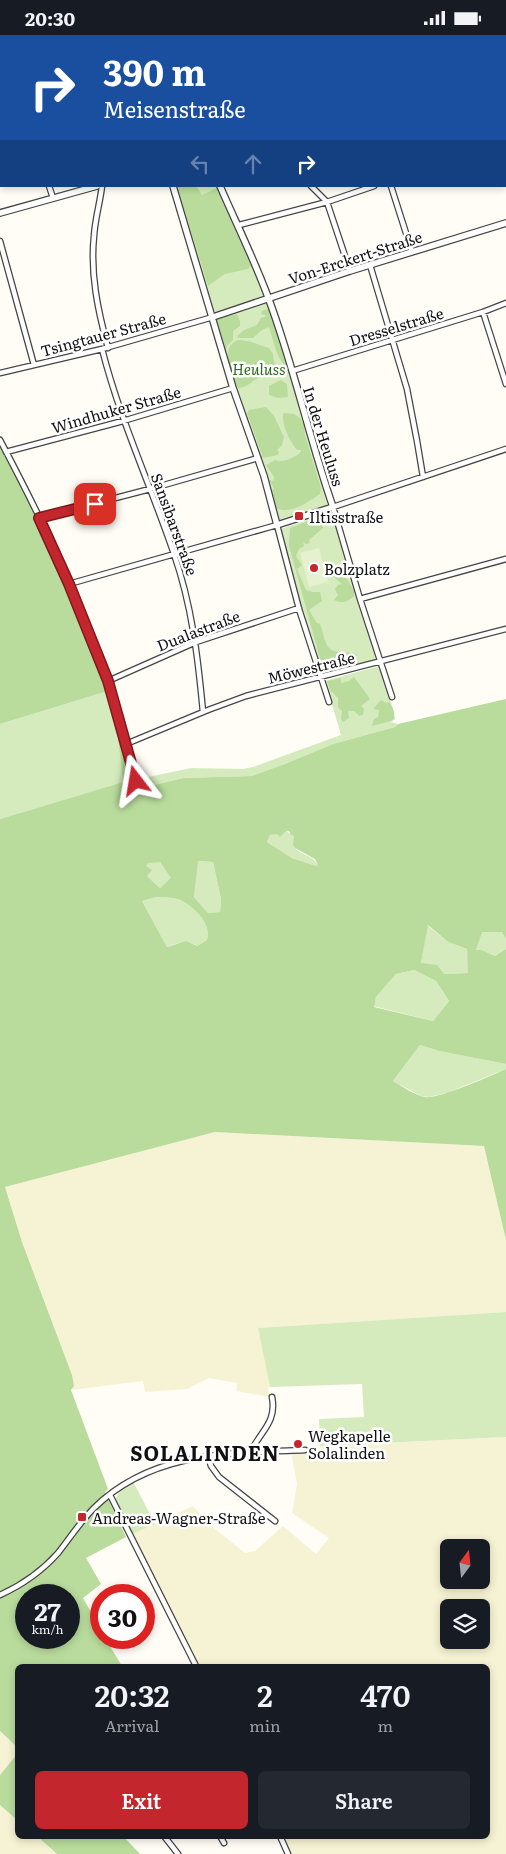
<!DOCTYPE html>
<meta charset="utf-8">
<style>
:root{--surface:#171b24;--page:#242831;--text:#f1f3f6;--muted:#9ea1a6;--accent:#c4262e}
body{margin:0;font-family:Literata,serif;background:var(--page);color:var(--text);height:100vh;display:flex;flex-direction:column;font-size:19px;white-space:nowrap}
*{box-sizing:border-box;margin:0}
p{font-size:16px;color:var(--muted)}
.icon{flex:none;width:28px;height:28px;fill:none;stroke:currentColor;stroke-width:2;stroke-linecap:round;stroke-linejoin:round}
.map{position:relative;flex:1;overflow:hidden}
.side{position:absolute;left:15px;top:1629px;width:475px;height:175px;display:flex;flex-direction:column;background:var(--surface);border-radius:8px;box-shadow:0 2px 8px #0003}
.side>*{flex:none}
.guide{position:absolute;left:0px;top:0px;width:506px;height:152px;box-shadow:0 2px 8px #0003;background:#1a4fa0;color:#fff;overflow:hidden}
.needle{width:32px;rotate:15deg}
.tools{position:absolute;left:440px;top:1504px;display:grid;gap:10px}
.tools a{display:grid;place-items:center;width:50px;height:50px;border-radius:8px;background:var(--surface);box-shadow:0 2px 8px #0003;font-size:25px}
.speed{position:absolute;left:15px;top:1549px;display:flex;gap:10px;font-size:25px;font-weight:700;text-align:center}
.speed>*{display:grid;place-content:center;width:65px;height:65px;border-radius:50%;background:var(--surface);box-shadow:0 2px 8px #0003;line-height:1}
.speed small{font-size:12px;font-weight:400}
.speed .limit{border:8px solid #d22;background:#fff;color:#111}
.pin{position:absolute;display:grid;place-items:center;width:42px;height:42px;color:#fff;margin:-21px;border-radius:10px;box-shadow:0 2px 8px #0006}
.me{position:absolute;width:55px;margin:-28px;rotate:346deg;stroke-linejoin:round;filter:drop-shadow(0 0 4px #0008)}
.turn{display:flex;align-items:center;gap:18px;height:105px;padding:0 20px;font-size:22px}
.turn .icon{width:65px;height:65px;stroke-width:2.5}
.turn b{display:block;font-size:35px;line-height:42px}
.lanes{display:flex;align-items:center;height:48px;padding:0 20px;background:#0003;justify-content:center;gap:25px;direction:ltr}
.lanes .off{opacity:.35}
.eta{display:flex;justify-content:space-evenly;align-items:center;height:85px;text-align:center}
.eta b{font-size:30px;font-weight:600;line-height:35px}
.button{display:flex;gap:10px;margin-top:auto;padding:10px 20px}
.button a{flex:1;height:58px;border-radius:8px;background:var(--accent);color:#fff;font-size:20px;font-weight:600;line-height:58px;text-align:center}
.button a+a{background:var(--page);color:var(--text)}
.status{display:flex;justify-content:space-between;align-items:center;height:35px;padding:0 25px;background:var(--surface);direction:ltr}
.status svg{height:14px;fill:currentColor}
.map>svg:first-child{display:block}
.farmland{fill:#f6f3d4;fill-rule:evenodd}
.green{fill:#d5ebbd}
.forest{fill:#b9dc9c;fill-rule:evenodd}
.pitch{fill:#e6f2cf}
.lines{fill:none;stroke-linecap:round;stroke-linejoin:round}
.minor-casing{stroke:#444;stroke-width:7}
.tertiary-casing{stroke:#444;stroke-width:8}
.minor{stroke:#fff;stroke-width:4.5}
.tertiary{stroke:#fff;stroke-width:5.5}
.route-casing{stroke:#7f191e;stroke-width:12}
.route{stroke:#c4262e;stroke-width:9}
.poi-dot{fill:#c4262e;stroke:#fff;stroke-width:2}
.labels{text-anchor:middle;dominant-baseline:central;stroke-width:5;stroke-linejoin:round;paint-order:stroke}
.street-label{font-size:15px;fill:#111;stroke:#fff}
.park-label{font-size:15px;font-style:italic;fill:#2f6b1f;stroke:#fff}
.poi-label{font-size:15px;fill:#111;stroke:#fff;text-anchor:start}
.district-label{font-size:20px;font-weight:bold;letter-spacing:1px;fill:#111;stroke:#fff}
</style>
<div class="status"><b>20:30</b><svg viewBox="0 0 49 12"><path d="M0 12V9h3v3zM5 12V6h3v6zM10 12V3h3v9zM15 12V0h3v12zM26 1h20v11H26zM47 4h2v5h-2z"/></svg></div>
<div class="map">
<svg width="506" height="1819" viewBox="0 0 506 1819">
<rect width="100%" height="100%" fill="#fffdf5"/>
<path class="farmland" d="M215,1097L485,1111L506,1205V1277L259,1293L270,1352H268L270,1362L236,1356L237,1348L209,1343L187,1354L145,1357L143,1346L71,1355L72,1340L22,1207L5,1152Z
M506,1402V1819H291L283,1801H488V1631H199L132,1499L193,1471L209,1489L245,1518L255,1516L283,1491L316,1519L329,1503L292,1478L297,1449L291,1417L320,1415V1411ZM449,1512H481V1545H449ZM449,1572H481V1605H449Z
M0,1696L18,1712L17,1719L0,1740Z
M0,1770L17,1785L18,1801H37L57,1819H0Z"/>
<path class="green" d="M176,151H217L238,193L265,261L264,262L217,277L213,276Z
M267,267L290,336L328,467L326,471L282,486L279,484L235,352L216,287L217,283Z
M329,477L334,482L359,572L376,621L375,625L325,638L322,636C306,589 291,542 281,494Z
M379,631L394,677L395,684L391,687L398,689L395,692L333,709L287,728L252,741L183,743L142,753L137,751L134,745L191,733L243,734L253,732L341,700L325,646Z
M108,656L118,705L123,747L0,784V689Z
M286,796L294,801C295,805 293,810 295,813C302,821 312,819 318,830L316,831L292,823L267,807L270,800Z
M197,826L213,827L221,864L220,877L208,878L194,862Z
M148,827H160L172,843L160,853L146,840V831Z
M156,862C164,862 172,862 180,865C195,871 212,889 207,905L197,911C187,905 177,908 167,912L142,866Z
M427,890L448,907L467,914L469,938L444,939L421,929Z
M481,897H503L506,904V914L495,921L482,915H476Z
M414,935L436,946L449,966L433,986L373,971L376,962L396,939Z
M420,1010L439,1016L506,1029V1034L447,1058L429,1062L421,1061L393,1046Z
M506,1277V1402L320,1411L319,1384L364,1382L362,1349L270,1352L258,1293Z
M134,1448L155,1489L132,1499L116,1466C116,1456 126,1453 134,1448Z"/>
<path class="forest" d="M177,151H196L202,160L217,153L252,227V230L248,234L225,239L208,251Z
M269,274L287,333C276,323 274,307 269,292L262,295L253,303H239L237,301L244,295L257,290L261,283L267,281L261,279L262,276Z
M237,279L240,286V291L233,296V305L227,311L226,315L217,284Z
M238,305L248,306L269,313L273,319L274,327L282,335C275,340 267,340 259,343C250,346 250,352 238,353C233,339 218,313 238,305Z
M281,345L287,349L288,362L278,363L269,360V351Z
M266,372L274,381L284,402L282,410L277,415L279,417L278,420L263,423L247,378L249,375Z
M283,378L294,379L300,383L304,391L305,400L321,453L320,459C308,467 291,480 276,473L272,456L274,453L269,445L274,446V442L266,430L275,425C284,428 293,423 300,418L301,415H297C289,406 282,390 283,378Z
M0,410L37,484L69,552L108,656L0,689Z
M321,481L323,493L309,505L310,508L306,509L303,507L304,511L299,514L296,521L302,530L297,534L306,555L313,557H320L322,566L309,575L317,588L320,589C323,596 324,607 329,613C336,620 350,615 357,620L356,623C349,625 337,625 332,629L331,634L321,627L289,511L290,493Z
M331,528L338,537L343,529H346V533L343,534V537L354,556V561C348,567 342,569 334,565L338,560L335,554L338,550L342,549C334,542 330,540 327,529Z
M354,642L370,664L361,671L364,674L363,680L359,681L354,676H348L349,683L343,687L341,684L342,676L338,672V663L330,655L327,646L341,643V648L349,646Z
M506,664V904L502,897H482L476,915H482L495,921L506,914V1029L439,1016L420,1010L393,1046C402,1051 414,1060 425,1062C437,1065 493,1040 506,1034V1205L484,1111L215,1097L5,1152L22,1207L72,1340L74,1351L71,1355L108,1454L105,1457L126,1502L86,1523L101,1549L83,1563L101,1595V1602L105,1603L122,1631H18L17,1712L0,1696V784L123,747L118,705L111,674H113L134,745L137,751L142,753L183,743L252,741L287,728L333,709L395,692L398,689ZM286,796H289L291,800L294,801L293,810L295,813L315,824L318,830L316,831L292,823L267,807L270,800L277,799L280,802ZM198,826L213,827L221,864L220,877L208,878L194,862ZM160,827L171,843L160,853L147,841L152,835L146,831L148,828ZM156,862C164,862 172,862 180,865C194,871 212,889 207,905L197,911L186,906L167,912L142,866ZM428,890L448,907L467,914L468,938L444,939L437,930L421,928ZM414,935L436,946L449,966L433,986L374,972L376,962L396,939ZM26,1560H69V1602H26Z
M381,665L386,668L390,667L394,677V684L391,686L372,691L374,684L378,682L379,675L373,674Z
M17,1719V1785L0,1770V1740Z
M37,1801H123L140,1819H57Z"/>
<path class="pitch" d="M319,513L328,547L309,552L300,518Z"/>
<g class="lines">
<g class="minor-casing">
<path id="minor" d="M122,0V1
M188,0V1
M462,0L463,1
M305,1L310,0
M447,1L448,0
M0,38L1,39
M505,58L506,59
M505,108H506
M49,151L53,163
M102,151C100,168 95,184 94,201C90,239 98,276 108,313
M311,151L327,167L350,236
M391,151L412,217
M239,190L327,167L374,151
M0,206L34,330
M370,230L407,354L417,406L423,442
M483,277L506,349
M102,314C120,385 151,451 174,519C192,571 198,623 203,677
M292,336L483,277L506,268
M0,338L102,314L213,282
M0,405C41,483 81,564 108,648C119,680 127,713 136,747
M6,417L123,386L233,353
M39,483L150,454L258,423
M69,549L277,490L299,574L329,667
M360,564L506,524
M108,646L196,607L299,573
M392,662L360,564L333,472L506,414
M126,709L208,675L246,661L506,594
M251,1416C261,1396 277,1387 272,1362
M208,1421L211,1431L219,1442L275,1486
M110,1460L196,1631
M0,1560C22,1550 42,1536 58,1518C70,1503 80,1487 94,1473C152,1416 230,1418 305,1415
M164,1801L178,1819
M220,1801L224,1808
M280,1801L288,1819"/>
</g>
<g class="tertiary-casing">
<path id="tertiary" d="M173,151L233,353L264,441L277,490L333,472C309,403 294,331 268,262C254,224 236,188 220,151
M0,178L97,151
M213,282L350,236L506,188"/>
</g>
<use href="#minor" class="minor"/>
<use href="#tertiary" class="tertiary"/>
</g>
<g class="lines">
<g class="route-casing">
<path id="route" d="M95,469L39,483L69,549L108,646L136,746"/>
</g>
<use href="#route" class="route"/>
</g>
<g class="poi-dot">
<rect x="294" y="476" width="10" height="10" rx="2.5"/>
<circle cx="314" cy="533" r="5"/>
<circle cx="298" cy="1409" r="5"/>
<rect x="77" y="1477" width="10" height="10" rx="2.5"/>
</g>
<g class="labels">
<g class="street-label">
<text transform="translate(355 222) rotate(-18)">Von-Erckert-Straße</text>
<text transform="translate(396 291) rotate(-17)">Dresselstraße</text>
<text transform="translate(103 299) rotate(-15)">Tsingtauer Straße</text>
<text transform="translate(116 374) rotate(-16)">Windhuker Straße</text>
<text transform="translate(324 401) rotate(73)">In der Heuluss</text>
<text transform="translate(175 489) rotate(70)">Sansibarstraße</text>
<text transform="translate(198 595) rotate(-21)">Dualastraße</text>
<text transform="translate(311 632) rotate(-14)">Möwestraße</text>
</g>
<g class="park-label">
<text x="259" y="333">Heuluss</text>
</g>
<g class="poi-label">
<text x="309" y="481">Iltisstraße</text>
<text x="324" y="533">Bolzplatz</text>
<text x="308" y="1400">Wegkapelle<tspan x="308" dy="17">Solalinden</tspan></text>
<text x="92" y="1482">Andreas-Wagner-Straße</text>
</g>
<g class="district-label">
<text x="205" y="1417">SOLALINDEN</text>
</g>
</g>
</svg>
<div class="tools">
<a><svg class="needle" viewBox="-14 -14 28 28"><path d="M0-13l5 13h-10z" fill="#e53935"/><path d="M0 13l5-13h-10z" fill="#9ea1a6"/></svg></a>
<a><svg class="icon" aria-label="layers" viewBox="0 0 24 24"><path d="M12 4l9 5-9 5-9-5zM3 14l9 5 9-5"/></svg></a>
</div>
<div class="speed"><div>27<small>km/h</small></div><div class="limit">30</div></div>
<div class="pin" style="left:95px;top:469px;background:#d93025"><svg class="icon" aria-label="arrive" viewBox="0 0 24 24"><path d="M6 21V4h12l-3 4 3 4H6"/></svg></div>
<svg class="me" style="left:136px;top:746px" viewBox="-20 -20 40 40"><path d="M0-17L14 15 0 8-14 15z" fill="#c4262e" stroke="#fff" stroke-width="4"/></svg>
<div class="guide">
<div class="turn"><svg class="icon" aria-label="right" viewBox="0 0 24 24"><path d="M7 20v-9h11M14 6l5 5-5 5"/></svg><div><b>390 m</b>Meisenstraße</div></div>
<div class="lanes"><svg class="icon off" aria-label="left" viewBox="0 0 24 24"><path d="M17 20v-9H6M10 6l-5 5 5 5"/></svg><svg class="icon off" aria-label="ahead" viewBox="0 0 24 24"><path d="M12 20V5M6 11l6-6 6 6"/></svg><svg class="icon" aria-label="right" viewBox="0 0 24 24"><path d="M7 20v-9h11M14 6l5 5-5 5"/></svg></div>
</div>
<section class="side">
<div class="eta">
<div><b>20:32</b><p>Arrival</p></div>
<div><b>2</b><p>min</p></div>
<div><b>470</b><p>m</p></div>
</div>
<div class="button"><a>Exit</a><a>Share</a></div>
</section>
</div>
